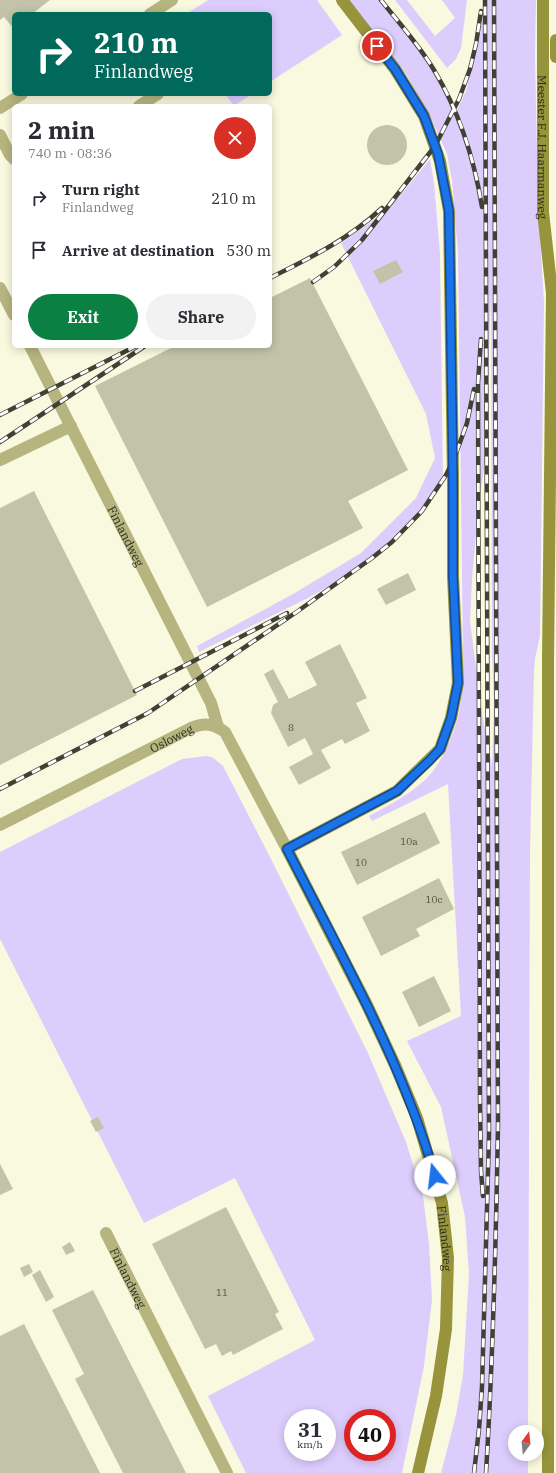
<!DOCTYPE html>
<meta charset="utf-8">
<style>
:root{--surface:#fff;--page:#f2f2f3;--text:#2b2b33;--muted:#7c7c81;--accent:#0b8043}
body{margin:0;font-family:"IBM Plex Serif",serif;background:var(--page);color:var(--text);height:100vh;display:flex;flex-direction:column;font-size:15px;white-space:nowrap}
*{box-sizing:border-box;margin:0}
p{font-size:13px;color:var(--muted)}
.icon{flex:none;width:22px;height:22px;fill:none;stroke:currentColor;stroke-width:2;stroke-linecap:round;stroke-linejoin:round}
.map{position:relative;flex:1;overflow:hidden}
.drawer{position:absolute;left:12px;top:104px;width:260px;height:244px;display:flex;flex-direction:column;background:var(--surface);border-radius:6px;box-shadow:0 2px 10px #0003}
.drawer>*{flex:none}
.guide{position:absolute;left:12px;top:12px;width:260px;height:84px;border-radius:6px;box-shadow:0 2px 10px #0003;background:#00695c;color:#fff;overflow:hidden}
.needle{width:26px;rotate:15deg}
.fabs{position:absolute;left:508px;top:1425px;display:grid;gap:8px}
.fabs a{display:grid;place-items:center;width:36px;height:36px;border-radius:50%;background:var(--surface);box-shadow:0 2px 10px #0003;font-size:20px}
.speed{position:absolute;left:284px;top:1409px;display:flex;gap:8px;font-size:20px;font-weight:700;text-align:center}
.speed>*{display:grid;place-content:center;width:52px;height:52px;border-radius:50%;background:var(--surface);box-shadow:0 2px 10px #0003;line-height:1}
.speed small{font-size:10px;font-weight:400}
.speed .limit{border:6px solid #d22;background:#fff;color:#111}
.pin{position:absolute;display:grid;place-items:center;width:34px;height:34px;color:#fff;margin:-17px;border:2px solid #fff;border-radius:50%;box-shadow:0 1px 4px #0007}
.me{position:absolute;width:44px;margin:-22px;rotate:344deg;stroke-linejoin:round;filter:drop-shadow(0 0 3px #0008)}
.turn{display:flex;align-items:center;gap:14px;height:84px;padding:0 16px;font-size:18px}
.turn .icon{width:52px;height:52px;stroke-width:2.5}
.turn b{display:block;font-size:28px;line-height:34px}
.round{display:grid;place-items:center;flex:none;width:42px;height:42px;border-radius:21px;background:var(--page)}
.head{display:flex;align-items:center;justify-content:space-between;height:68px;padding:0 16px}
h1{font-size:24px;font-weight:700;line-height:30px}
.action{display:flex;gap:8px;margin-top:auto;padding:8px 16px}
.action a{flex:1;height:46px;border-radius:24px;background:var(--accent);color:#fff;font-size:16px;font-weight:700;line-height:46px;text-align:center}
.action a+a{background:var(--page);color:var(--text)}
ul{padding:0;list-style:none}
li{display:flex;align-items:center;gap:12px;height:52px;padding:0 16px}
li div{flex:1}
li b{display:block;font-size:15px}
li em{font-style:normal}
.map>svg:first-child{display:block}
.green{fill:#ddcdfd;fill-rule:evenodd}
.building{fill:#c3c3aa}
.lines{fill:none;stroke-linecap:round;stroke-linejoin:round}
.street{stroke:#b6b57f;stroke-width:12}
.secondary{stroke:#97943c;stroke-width:12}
.rail-casing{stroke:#404035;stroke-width:4.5}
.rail{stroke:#fff;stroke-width:3;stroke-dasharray:9;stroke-linecap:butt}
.route-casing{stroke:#114b97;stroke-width:10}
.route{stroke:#1a73e8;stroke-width:7}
.labels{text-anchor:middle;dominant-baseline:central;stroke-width:3.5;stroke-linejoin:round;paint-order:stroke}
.number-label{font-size:10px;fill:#515144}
.street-label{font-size:12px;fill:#2b2b22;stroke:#fff}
</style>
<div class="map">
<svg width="556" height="1473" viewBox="0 0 556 1473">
<rect width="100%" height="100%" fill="#f9f9df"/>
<path class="green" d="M208,0H317L342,35L270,82V14H186Z
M348,0H382C409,36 438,70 456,112L466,91L487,0H536L535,57L538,202L544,302L540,636L535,659L534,671L530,853L528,1432H515V1454H528V1473H441L456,1415L463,1375L469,1274L465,1217L441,1107L407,1041L461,1016L448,784L372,821L369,816C388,806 408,795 424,781C444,762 457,729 461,701C463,687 463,672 463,658L458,253L452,181L447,154L431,118L406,74ZM491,295L492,653L494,704L492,766L482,714L470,621L472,579L479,500L485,463Z
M395,0H407L435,36L455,18L442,0H467L461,48L456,59L447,68Z
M225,94H252L234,106Z
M430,159L434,183L440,254L443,482L432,499L402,534L366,565L308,598L199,652L197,646L293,594L361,553L416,498L435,458L426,414L341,243L371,222L399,197Z
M206,756L212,757L223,766L269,855L368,1053L406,1142L423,1196L429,1244L432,1300L424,1366L402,1473H246L208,1396L315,1340L235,1178L144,1223L0,939V852L182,759ZM293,1418H327V1452H293ZM353,1418H387V1452H353Z"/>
<path class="building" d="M0,0H50L32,14H14V29L4,17L0,20Z
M367 145a20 20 0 1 1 40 0a20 20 0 1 1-40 0Z
M396,260L403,272L380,284L373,271Z
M310,278L408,470L348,501L363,528L207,607L95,386L175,346H270V298Z
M34,491L137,695L0,765V508Z
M408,573L416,590L386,605L377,589Z
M340,644L367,698L356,703L370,731L345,744L342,739L321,750L331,768L299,785L289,767L313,754L305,738L288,747L271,713L273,705L278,702L264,674L273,669L289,699L317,685L305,662Z
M425,812L440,843L357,885L341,852Z
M439,878L454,909L416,929L420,936L381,956L362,917Z
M434,976L451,1011L419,1027L402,992Z
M98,1117L104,1128L96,1132L90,1121Z
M0,1164L13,1189L0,1195Z
M226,1207L279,1312L275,1314L283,1329L233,1355L231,1351L222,1356L216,1344L205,1349L152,1244Z
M70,1242L75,1251L66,1255L62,1247Z
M29,1264L33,1272L24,1277L20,1268Z
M40,1270L54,1297L46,1302L32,1275Z
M93,1290L186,1473H123L75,1379L84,1374L52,1310Z
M24,1324L100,1473H0V1336Z"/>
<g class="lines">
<g class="street">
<path d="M150,14L172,0"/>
<path d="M139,106L158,94"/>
<path d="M0,108L22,94"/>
<path d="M0,135L10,155L14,159"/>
<path d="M0,288L14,315"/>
<path id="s1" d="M30,346L211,703L218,727"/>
<path d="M0,460L71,426"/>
<path id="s2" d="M0,825L191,728C205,722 214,724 225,732L287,849"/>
<path id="s3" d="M106,1233L227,1473"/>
</g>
<g class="secondary">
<path id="s4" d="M342,0L395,69L424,116L440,161L449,211L453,477V576L458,683L451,718L440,749L397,791L287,849L367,1005L395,1065L417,1118L442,1203L448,1258L446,1329L436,1396L418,1473"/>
<path id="s5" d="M543,0V212L552,293L548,661V1473"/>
<path d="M556,40V57"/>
</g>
<g class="rail-casing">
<path id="rail" d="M381,0C399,23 419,45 434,70C460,113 474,158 482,207
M270,278C310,258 349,239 382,208
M313,282L334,267L362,240L435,146L459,99L470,69L476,44L481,11
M481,339L478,383L480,1098L481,1171L483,1196
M0,415L136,346
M0,442L145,346
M135,691L287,613
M0,789L148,713L298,611L372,558L392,542L422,511L446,475L454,459L467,423L474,389
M474,1473L479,1429L482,1387L489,1136L485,0
M486,1473C493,1357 496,1241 498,1125L494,0"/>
</g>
<use href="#rail" class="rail"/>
</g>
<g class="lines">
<g class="route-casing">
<path id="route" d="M377,46L395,69L424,116L438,154L449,211L453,477V576L458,683L451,718L440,749L430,760L397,791L287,849C341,955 402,1061 435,1176"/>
</g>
<use href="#route" class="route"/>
</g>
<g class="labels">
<g class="number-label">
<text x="291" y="727">8</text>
<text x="409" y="841">10a</text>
<text x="361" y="862">10</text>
<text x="434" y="899">10c</text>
<text x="222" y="1292">11</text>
</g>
<g class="street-label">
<text stroke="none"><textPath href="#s5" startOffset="147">Meester F.J. Haarmanweg</textPath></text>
<text stroke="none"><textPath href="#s1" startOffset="213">Finlandweg</textPath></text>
<text stroke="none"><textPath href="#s2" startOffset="192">Osloweg</textPath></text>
<text stroke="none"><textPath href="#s4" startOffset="1389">Finlandweg</textPath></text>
<text stroke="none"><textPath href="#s3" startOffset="50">Finlandweg</textPath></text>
</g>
</g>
</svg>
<div class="fabs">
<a><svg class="needle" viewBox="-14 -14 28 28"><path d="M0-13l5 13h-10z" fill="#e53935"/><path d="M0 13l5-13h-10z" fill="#7c7c81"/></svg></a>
</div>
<div class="speed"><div>31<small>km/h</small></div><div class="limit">40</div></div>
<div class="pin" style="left:377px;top:46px;background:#d93025"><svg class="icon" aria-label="arrive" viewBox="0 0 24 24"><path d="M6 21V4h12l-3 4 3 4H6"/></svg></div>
<svg class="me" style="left:435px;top:1176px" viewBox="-20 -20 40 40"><circle r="19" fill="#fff"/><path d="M0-13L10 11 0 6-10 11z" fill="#1a73e8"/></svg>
<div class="guide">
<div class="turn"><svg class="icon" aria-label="right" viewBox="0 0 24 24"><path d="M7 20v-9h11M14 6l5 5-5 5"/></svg><div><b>210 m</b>Finlandweg</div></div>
</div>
<section class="drawer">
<div class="head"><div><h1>2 min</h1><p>740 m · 08:36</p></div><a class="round" style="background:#d93025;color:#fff"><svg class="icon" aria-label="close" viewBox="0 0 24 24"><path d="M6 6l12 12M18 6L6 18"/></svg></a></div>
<ul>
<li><svg class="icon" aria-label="right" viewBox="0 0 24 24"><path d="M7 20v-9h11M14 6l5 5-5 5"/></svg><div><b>Turn right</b><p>Finlandweg</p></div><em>210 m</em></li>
<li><svg class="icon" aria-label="arrive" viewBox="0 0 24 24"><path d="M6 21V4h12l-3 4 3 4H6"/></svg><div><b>Arrive at destination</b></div><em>530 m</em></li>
</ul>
<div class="action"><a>Exit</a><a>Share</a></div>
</section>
</div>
